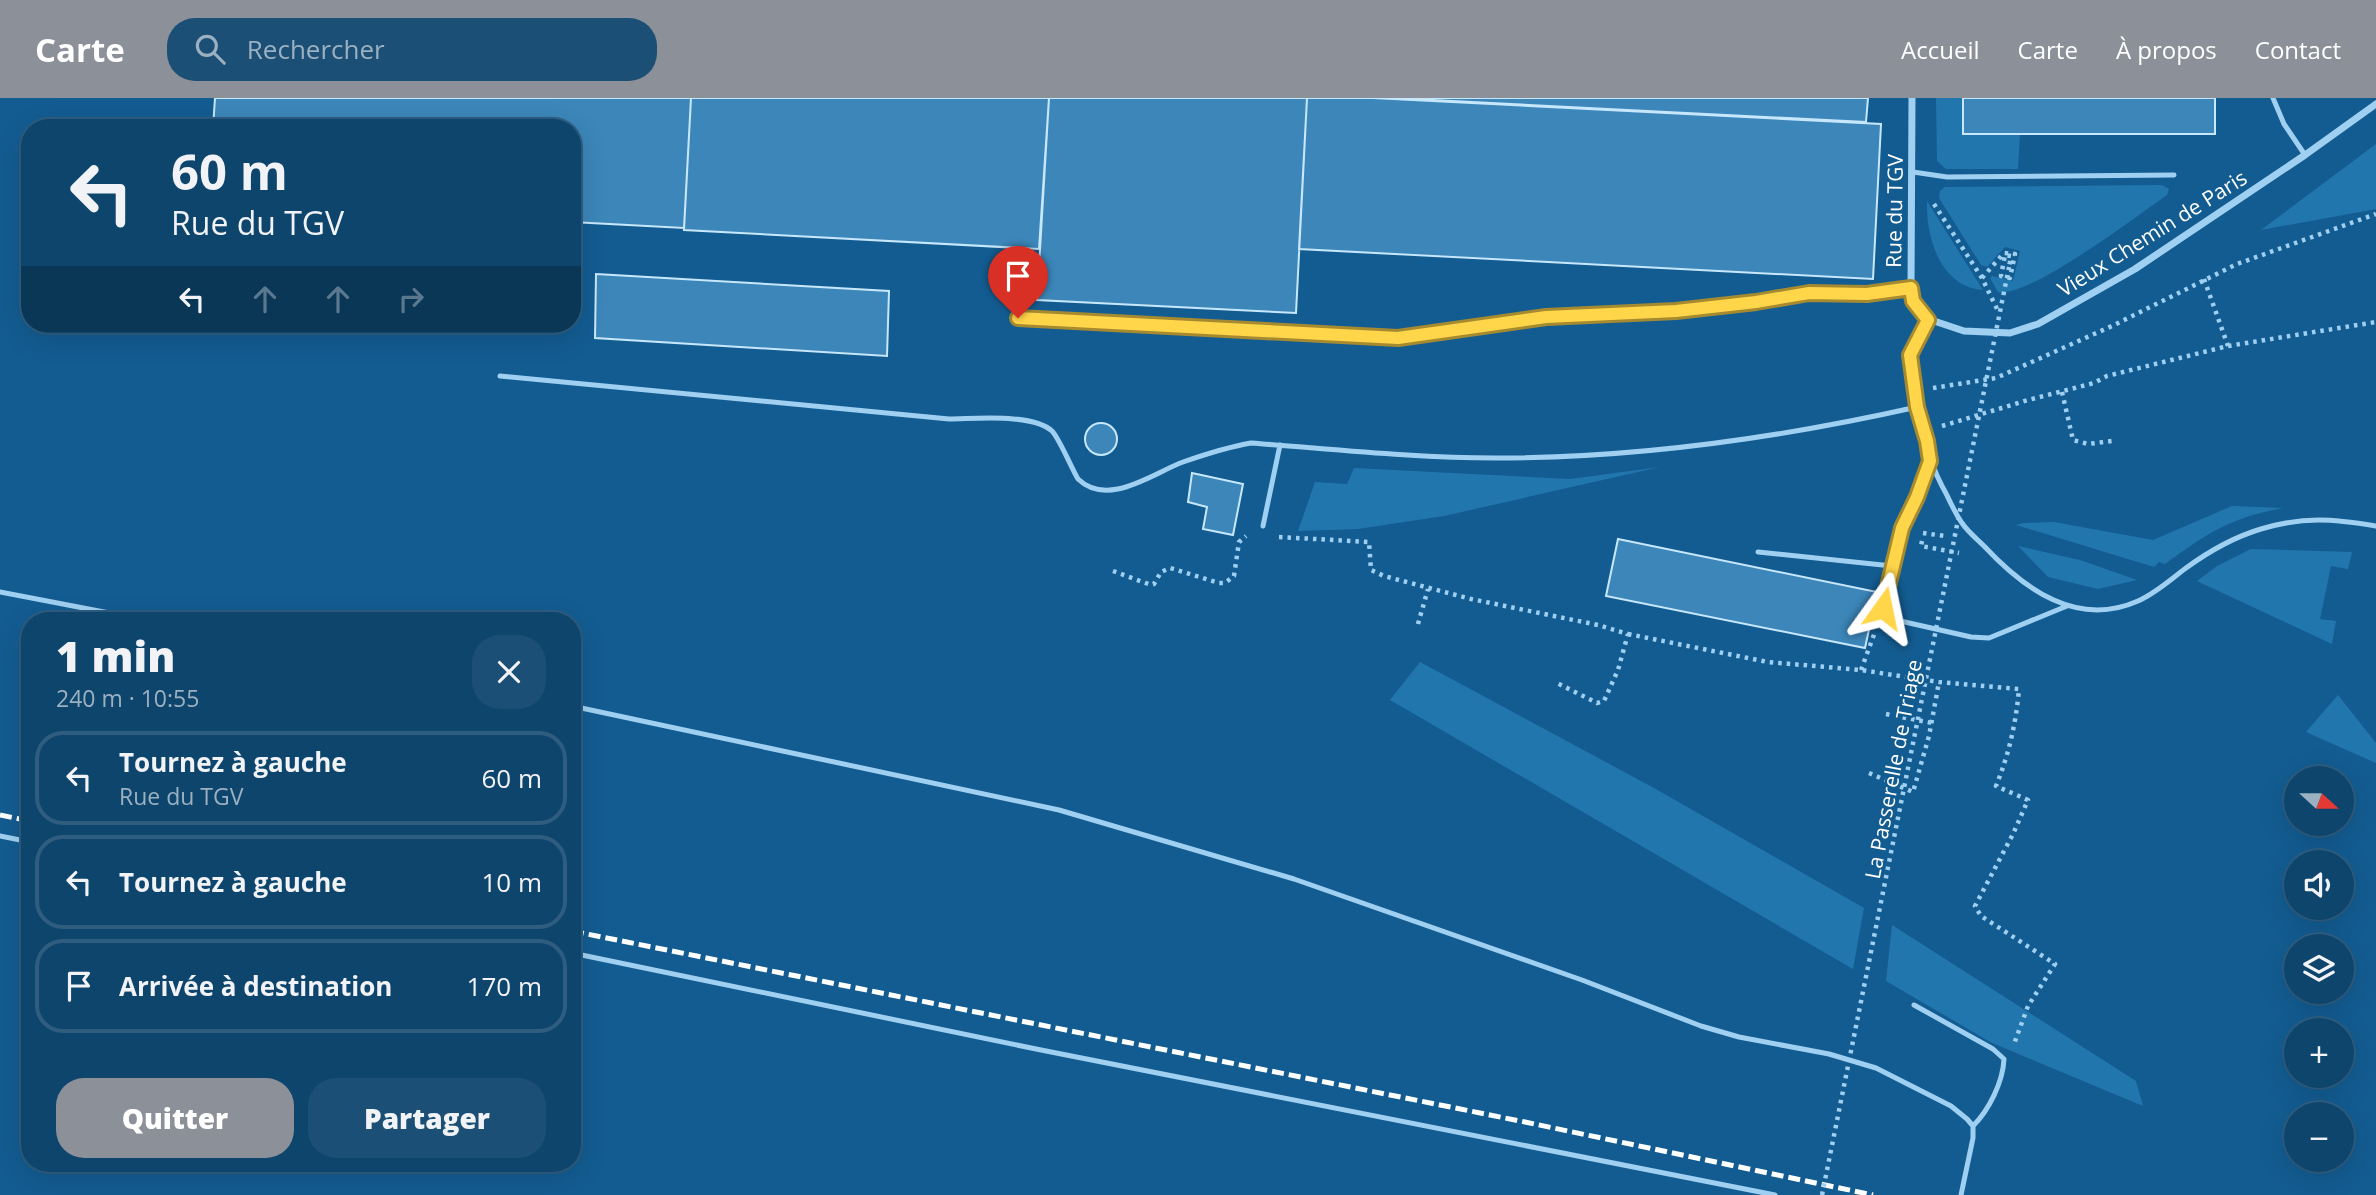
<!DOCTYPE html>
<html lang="fr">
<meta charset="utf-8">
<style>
:root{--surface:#0e456d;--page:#1c4f75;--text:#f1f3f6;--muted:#9bb1c2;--line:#2e5d80;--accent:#8c9099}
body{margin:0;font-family:"Open Sans",sans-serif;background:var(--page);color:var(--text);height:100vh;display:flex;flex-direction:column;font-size:26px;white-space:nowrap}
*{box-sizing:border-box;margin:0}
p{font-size:23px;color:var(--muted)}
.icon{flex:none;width:38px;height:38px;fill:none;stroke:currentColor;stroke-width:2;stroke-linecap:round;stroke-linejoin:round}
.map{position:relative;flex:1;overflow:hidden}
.drawer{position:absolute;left:21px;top:514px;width:560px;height:560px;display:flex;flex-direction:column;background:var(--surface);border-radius:28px;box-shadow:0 7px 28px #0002,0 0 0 2px var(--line)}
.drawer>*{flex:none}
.banner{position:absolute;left:21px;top:21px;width:560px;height:214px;border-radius:28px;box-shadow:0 7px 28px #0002,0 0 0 2px var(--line);background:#0e456d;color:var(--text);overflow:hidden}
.needle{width:46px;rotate:111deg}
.buttons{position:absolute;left:2284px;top:668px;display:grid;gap:14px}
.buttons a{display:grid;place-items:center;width:70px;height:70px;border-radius:50%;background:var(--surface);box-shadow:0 7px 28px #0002,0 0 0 2px var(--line);font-size:35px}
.pin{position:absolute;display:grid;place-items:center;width:60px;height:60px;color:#fff;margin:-72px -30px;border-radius:50% 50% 50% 0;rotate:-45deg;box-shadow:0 0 7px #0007}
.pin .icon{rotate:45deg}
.me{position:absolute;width:77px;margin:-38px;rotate:12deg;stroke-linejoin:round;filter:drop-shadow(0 0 5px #0008)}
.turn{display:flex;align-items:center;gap:24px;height:147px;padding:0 35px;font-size:32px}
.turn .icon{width:91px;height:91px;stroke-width:2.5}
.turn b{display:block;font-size:49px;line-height:60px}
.lanes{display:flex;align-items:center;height:66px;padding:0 35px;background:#0003;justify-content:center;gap:35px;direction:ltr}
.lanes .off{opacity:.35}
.round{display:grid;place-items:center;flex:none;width:74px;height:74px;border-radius:28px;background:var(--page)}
.summary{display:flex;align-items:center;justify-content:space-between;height:119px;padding:0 35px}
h1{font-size:42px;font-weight:800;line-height:52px}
.cta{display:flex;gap:14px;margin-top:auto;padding:14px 35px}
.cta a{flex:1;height:80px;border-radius:28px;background:var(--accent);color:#fff;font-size:28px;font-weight:800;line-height:80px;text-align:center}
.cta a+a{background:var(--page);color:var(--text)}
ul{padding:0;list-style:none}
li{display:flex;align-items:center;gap:21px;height:94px;margin:0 14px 10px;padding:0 21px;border:4px solid var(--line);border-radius:28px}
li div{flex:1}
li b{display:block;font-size:26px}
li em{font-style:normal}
header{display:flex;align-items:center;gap:42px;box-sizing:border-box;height:98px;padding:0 35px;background:var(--accent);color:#fff}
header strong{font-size:33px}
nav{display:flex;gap:38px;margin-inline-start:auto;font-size:24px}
.search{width:490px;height:63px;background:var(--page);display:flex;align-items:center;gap:18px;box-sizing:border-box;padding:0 24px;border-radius:28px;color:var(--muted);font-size:26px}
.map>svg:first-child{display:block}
.green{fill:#2276ae}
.building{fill:#3c86b9;stroke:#c7e7fc;stroke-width:2}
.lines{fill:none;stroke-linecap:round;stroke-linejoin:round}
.path{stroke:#a0d0f1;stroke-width:4.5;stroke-dasharray:3.5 5;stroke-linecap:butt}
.lane{stroke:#a0d0f1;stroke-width:5}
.street{stroke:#a0d0f1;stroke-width:7}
.rail{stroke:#fff;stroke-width:5;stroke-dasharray:12 5;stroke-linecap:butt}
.path-bridge{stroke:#a0d0f1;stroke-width:4.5;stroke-dasharray:3.5 5;stroke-linecap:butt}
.route-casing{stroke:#a68a30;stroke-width:18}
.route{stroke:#ffd54a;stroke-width:12}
.labels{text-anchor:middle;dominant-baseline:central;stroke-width:5;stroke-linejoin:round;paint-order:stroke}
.street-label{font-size:21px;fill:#fff;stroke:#135c91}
</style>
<header>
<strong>Carte</strong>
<div class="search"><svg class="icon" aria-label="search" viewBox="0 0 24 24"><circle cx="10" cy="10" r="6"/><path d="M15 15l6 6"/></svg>Rechercher</div>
<nav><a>Accueil</a><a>Carte</a><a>À propos</a><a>Contact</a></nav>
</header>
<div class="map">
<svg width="2376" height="1097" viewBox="0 0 2376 1097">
<rect width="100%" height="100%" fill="#135c91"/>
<path class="green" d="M1936,0H1963V36H2020L2018,71H1946L1937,63Z
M2376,46V111L2261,132Z
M2162,87L2169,91L2167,97C2138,117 2028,201 1998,194L1990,180L1992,178L2013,183L2020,153L2005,149L1987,169L1981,167L1939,100L1940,93L1945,89Z
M1927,104V103L1983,192C1940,189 1926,139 1927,104Z
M1660,369L1444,418L1358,431L1298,433L1315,384L1347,386L1354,370L1570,381Z
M2232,408L2283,410C2229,420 2208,435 2165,466L2159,464L2154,469L2016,427L2024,425L2054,424L2153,442Z
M2018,448L2080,462L2137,482L2098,491L2048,479Z
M2251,451L2352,454L2348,471L2331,468L2320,521L2336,523L2332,546L2197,483L2217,468Z
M1420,564L1654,690L1864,810L1853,871L1390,602Z
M2338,597L2376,645V665L2306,634Z
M1892,827L2136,983L2143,1008L1992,945L1886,883Z"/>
<path class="building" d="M215,0H691L684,130L572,124V30H213Z
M691,0H1049L1039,151L684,132Z
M1049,0H1307L1296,215L1037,202Z
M1307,0H1373L1881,26L1873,181L1299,151Z
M1393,0H1868L1866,24Z
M1963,0H2215V36H1963Z
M596,176L889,193L887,258L595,240Z
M1085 341a16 16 0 1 1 32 0a16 16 0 1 1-32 0Z
M1192,375L1243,386L1233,437L1203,431L1207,409L1188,404Z
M1618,441L1877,494L1865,550L1606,498Z"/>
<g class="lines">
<path class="path" d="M1934,106L1982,180L1998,213
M1982,180L2004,155L2015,156L2010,180L2001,178L2005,157L2011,158L2009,169
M2204,181L2228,248
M1933,290L1996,280L2112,228L2237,166L2376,116
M2062,294L2073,342L2088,346L2112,343
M1942,328L2028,302L2094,285L2107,278L2228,248L2376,224
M1923,435L1945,438
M1279,439L1369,444L1371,472L1384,478L1471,501L1598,527L1628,536L1618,572L1604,603L1597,605L1555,584
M1922,443L1921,448L1959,455
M1113,473L1151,487L1154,486L1161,474L1170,470L1219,485H1225L1234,478L1239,444L1246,438
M1418,526L1428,491
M1628,536L1768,564L1861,572L1939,584L2019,591C2016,625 2009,656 1996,688L2028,702L2013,736L1975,808L1981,818L2055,866L2028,908L2014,946
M1861,572L1875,534
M1886,616L1932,625
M1869,675L1913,694L1929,638L1939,584"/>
<path class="lane" d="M2273,0L2284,26L2305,57
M1913,74L1947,79L2174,77
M1018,221L1398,240L1546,219L1676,213L1756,204L1809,196H1867L1911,190
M1928,221C1923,232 1911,248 1911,260C1910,288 1921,316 1927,343C1931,361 1933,371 1942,388C1949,400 1954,414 1962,425C1968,434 1977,441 1984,448C2024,491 2077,530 2138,503C2156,495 2170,482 2186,470C2208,454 2234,439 2261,431C2304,418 2333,421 2376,428
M500,278L949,321C975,321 1032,315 1052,333C1059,340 1072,371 1078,381C1108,410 1153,375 1183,364C1206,356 1228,349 1251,345C1332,351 1414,360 1496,360C1638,360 1779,340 1917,309
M1930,363L1917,399L1902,430L1884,504V516L1896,522L1971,539L1989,540L2067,508
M1263,428L1280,347
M1758,454L1892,468
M0,494L151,523
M572,608L1059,712L1294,781L1582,882L1701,928L1739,939L1829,956L1876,970L1951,1008L1967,1021L1973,1028V1040L1961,1097
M0,738L30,744
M572,855L1041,952L1775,1097
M1914,907L1993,951L2004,961C2003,984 1989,1012 1973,1028"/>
<path class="street" d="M1912,0L1911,190L1913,203L1928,221L1964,233L2010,235L2038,226L2135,171L2305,57L2376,6"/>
<path class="rail" d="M0,717L30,723
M572,833L1525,1024L1873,1097"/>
<path class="path-bridge" d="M1822,1097L2009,169"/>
</g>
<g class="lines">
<g class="route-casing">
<path id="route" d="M1018,220L1398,240L1546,219L1676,213L1756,204L1809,195L1867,196L1911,190L1913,203L1928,222L1910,257L1917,309L1927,343L1930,363L1917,399L1902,430L1883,510"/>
</g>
<use href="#route" class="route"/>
</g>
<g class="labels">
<g class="street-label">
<text transform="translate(1894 113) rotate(-89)">Rue du TGV</text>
<text transform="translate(2152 135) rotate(-32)">Vieux Chemin de Paris</text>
<text transform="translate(1893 671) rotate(-79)">La Passerelle de Triage</text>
</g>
</g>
</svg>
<div class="buttons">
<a><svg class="needle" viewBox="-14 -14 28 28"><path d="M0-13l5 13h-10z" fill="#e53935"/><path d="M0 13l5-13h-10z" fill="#9bb1c2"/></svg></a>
<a><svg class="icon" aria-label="sound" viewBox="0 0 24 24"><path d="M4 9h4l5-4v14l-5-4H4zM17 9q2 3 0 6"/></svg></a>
<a><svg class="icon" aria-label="layers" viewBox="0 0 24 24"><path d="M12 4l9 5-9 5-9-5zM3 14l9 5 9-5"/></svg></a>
<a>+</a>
<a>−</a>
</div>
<div class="pin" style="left:1018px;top:220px;background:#d93025"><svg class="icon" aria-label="arrive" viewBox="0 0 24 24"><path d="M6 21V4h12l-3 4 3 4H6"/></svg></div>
<svg class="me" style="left:1883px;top:510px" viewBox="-20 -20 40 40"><path d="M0-17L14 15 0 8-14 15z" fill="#ffd54a" stroke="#fff" stroke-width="4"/></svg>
<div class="banner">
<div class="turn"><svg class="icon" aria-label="left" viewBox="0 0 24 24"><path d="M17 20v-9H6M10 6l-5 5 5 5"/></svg><div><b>60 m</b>Rue du TGV</div></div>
<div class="lanes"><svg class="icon" aria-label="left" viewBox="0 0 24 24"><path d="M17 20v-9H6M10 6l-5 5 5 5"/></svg><svg class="icon off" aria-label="ahead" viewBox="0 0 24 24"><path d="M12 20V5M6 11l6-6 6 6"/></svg><svg class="icon off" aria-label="ahead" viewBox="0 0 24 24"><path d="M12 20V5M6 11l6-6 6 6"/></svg><svg class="icon off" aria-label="right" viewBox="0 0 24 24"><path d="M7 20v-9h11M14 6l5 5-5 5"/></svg></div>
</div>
<section class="drawer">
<div class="summary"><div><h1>1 min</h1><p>240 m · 10:55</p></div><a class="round"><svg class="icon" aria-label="close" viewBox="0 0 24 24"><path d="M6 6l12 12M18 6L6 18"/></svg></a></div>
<ul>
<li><svg class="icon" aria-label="left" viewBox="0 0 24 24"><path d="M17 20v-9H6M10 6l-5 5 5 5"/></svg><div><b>Tournez à gauche</b><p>Rue du TGV</p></div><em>60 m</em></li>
<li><svg class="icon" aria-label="left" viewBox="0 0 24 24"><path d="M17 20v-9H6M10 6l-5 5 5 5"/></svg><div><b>Tournez à gauche</b></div><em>10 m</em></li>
<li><svg class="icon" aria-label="arrive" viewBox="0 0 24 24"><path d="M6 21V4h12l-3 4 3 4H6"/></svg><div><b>Arrivée à destination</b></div><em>170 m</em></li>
</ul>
<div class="cta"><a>Quitter</a><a>Partager</a></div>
</section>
</div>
